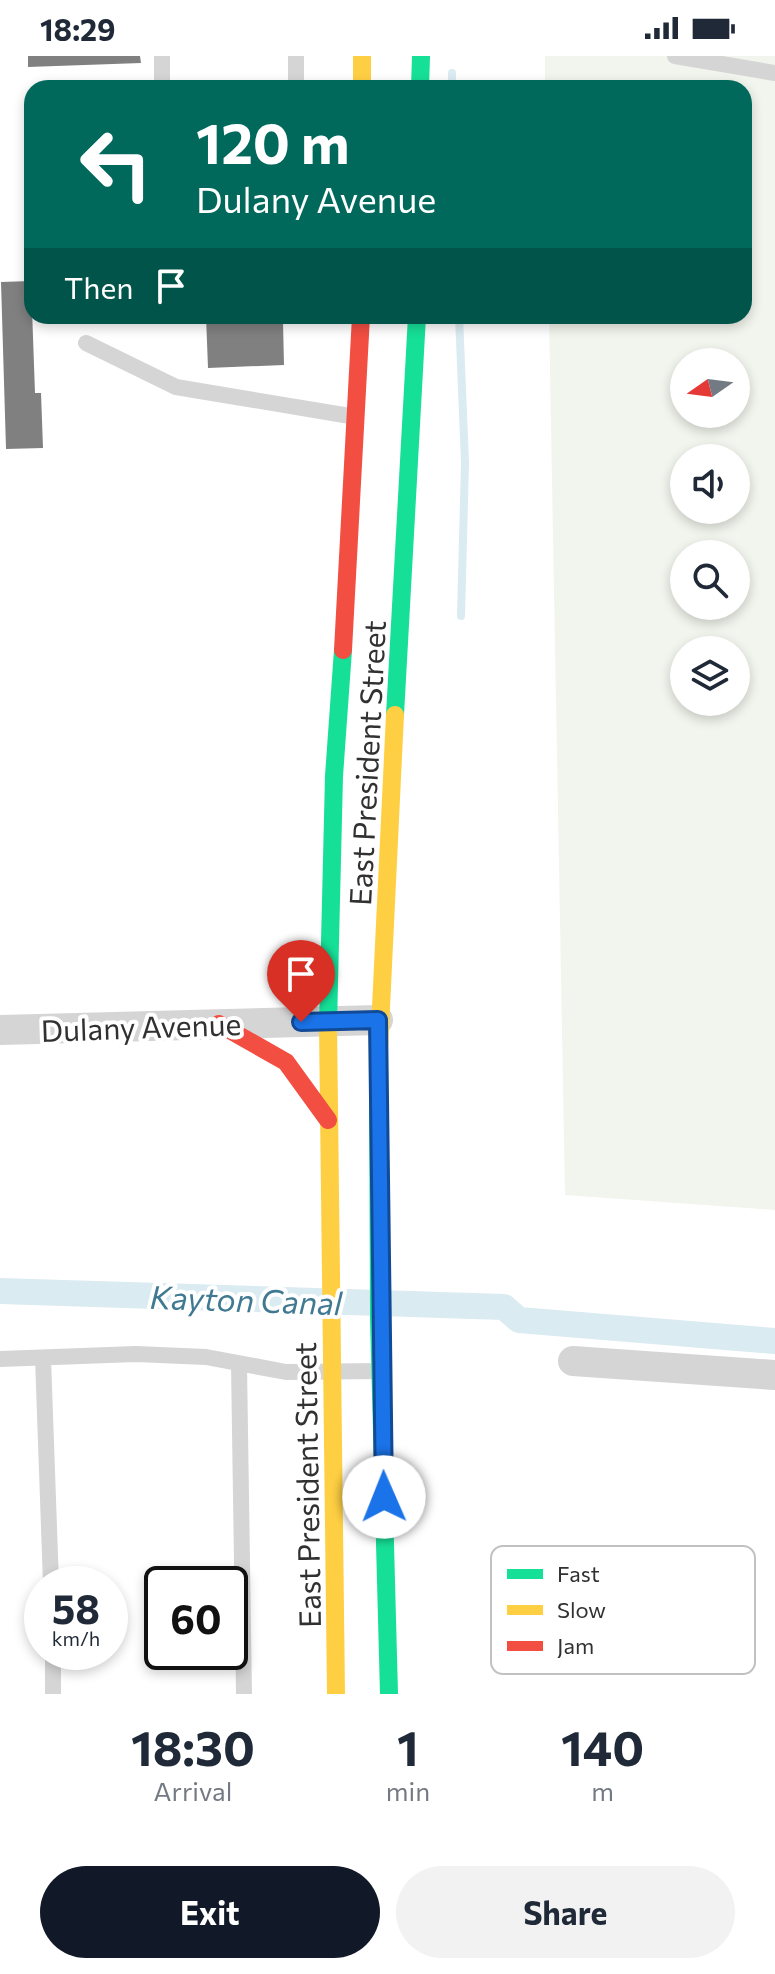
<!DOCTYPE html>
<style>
:root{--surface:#fff;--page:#f2f2f3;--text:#1f2937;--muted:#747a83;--accent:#111827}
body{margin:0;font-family:Commissioner,sans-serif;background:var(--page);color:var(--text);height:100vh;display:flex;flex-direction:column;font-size:30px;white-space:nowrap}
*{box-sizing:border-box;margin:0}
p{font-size:26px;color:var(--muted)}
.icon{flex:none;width:44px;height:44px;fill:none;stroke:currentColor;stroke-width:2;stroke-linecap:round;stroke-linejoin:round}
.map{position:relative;height:1638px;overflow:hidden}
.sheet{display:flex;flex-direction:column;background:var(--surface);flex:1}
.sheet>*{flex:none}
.guide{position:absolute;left:24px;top:24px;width:728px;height:244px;border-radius:24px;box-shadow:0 4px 12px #0003;background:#00695c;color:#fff;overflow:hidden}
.needle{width:52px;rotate:256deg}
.buttons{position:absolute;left:670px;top:292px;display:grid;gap:16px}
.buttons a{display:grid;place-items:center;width:80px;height:80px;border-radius:50%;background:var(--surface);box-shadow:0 4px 12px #0003;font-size:40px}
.speed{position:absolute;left:24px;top:1510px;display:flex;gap:16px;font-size:40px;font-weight:700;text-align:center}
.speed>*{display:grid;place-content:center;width:104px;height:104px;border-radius:50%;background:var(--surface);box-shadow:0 4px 12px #0003;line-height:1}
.speed small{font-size:20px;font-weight:400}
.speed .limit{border:4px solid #111;border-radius:12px;background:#fff;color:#111}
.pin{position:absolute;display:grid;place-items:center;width:68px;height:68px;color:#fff;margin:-82px -34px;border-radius:50% 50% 50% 0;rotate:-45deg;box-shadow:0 0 8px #0007}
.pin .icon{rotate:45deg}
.me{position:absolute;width:88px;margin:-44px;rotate:359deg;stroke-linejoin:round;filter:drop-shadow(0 0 6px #0008)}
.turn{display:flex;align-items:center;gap:28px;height:168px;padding:0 40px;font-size:36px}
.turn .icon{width:104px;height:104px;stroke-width:2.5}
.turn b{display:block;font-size:56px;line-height:68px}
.then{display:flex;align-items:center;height:76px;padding:0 40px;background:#0003;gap:16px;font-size:30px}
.eta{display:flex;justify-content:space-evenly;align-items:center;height:136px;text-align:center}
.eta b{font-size:48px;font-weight:700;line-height:56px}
.primary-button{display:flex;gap:16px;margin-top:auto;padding:16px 40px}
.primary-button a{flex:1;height:92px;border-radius:48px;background:var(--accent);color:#fff;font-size:32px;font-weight:700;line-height:92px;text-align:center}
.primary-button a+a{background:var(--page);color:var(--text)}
.status{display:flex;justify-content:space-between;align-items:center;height:56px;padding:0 40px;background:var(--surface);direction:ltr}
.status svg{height:22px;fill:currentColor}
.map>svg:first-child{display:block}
.green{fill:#f2f5ed;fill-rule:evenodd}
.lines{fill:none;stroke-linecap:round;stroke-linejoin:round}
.stream{stroke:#dbebf2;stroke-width:8}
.canal{stroke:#dbebf2;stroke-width:26}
.building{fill:#808080}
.lane{stroke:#d5d5d5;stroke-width:16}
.street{stroke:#d5d5d5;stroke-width:30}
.fast{stroke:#16e098;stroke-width:18}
.slow{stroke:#ffcf43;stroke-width:18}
.jam{stroke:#f24e42;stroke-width:18}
.route-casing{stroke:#114b97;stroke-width:20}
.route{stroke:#1a73e8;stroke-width:14}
.labels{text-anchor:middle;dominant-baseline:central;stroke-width:8;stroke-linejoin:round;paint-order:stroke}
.street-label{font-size:30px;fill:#313131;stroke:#fff}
.water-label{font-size:32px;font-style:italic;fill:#3f7992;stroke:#fff}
.key{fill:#fff;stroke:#c1c1c1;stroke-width:2}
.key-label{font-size:22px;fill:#313131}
</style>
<div class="status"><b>18:29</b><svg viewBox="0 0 49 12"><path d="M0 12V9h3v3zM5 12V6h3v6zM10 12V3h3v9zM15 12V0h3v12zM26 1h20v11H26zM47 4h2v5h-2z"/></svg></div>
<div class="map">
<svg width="775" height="1638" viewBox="0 0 775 1638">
<rect width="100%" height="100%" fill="#fff"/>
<path class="green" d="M545,0H775V1154L565,1139L549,260H744V32H545ZM684,306H736V358H684ZM684,402H736V454H684ZM684,498H736V550H684ZM684,594H736V646H684Z"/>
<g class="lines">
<path class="stream" d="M452,17V32
M459,260L465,407L461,560"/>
<path class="canal" d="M0,1235L504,1251L519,1264L775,1285"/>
</g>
<path class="building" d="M28,0H140L141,7L28,11Z
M31,225L35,337H41L43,392L6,393L1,226Z
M123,260H190V263L124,265Z
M206,260H297V265L283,266L284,309L208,312Z"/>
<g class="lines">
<path class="lane" d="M675,0L775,17
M162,32V0
M296,32V0
M86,287L176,331L356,361
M43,1302L51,1528
M0,1303L136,1298L206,1301L286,1316L381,1315
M239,1309L244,1638
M53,1596V1638"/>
<path class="street" d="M0,974L378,964
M573,1305L775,1319"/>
<path class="fast" d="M420,32L421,0
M395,659L417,260
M328,969L334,720L343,594
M378,1014L379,1262L389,1638"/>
<path class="slow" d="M362,0V32
M328,969L336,1638
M378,1014L395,659"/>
<path class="jam" d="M343,594L361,260
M219,968L286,1006L328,1064"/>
</g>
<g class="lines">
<g class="route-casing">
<path id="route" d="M301,966L378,964L384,1441"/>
</g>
<use href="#route" class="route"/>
</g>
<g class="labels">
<g class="street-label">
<text transform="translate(366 707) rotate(-87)">East President Street</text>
<text transform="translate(141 970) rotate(-2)">Dulany Avenue</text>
<text transform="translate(306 1429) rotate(-91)">East President Street</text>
</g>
<g class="water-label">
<text transform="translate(246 1243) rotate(2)">Kayton Canal</text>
</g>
</g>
<rect x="491" y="1490" width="264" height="128" rx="12" class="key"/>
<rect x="507" y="1513" width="36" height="10" fill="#16e098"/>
<rect x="507" y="1549" width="36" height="10" fill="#ffcf43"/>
<rect x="507" y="1585" width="36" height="10" fill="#f24e42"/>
<g class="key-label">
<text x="557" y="1526">Fast</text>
<text x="557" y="1562">Slow</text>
<text x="557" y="1598">Jam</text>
</g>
</svg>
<div class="buttons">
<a><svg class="needle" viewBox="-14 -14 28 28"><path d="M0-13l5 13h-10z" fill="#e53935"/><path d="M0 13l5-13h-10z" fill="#747a83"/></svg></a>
<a><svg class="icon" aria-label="sound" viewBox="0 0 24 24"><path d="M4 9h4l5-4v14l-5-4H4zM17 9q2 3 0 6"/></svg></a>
<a><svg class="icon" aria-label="search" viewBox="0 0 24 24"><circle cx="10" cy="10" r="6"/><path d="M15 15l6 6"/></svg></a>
<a><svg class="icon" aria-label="layers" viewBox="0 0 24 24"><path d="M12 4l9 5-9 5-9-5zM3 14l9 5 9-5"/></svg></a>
</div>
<div class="speed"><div>58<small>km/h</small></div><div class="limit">60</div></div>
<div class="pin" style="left:301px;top:966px;background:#d93025"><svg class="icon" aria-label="arrive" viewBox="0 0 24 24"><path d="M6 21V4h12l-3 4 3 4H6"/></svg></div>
<svg class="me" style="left:384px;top:1441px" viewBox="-20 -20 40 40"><circle r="19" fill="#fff"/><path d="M0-13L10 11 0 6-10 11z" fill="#1a73e8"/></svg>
<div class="guide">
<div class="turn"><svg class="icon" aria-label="left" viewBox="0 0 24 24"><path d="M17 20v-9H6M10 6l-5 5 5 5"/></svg><div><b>120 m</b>Dulany Avenue</div></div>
<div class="then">Then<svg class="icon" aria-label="arrive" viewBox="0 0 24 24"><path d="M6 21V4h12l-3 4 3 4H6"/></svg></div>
</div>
</div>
<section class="sheet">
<div class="eta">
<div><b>18:30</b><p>Arrival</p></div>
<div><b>1</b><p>min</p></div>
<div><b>140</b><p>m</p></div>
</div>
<div class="primary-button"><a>Exit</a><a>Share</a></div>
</section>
